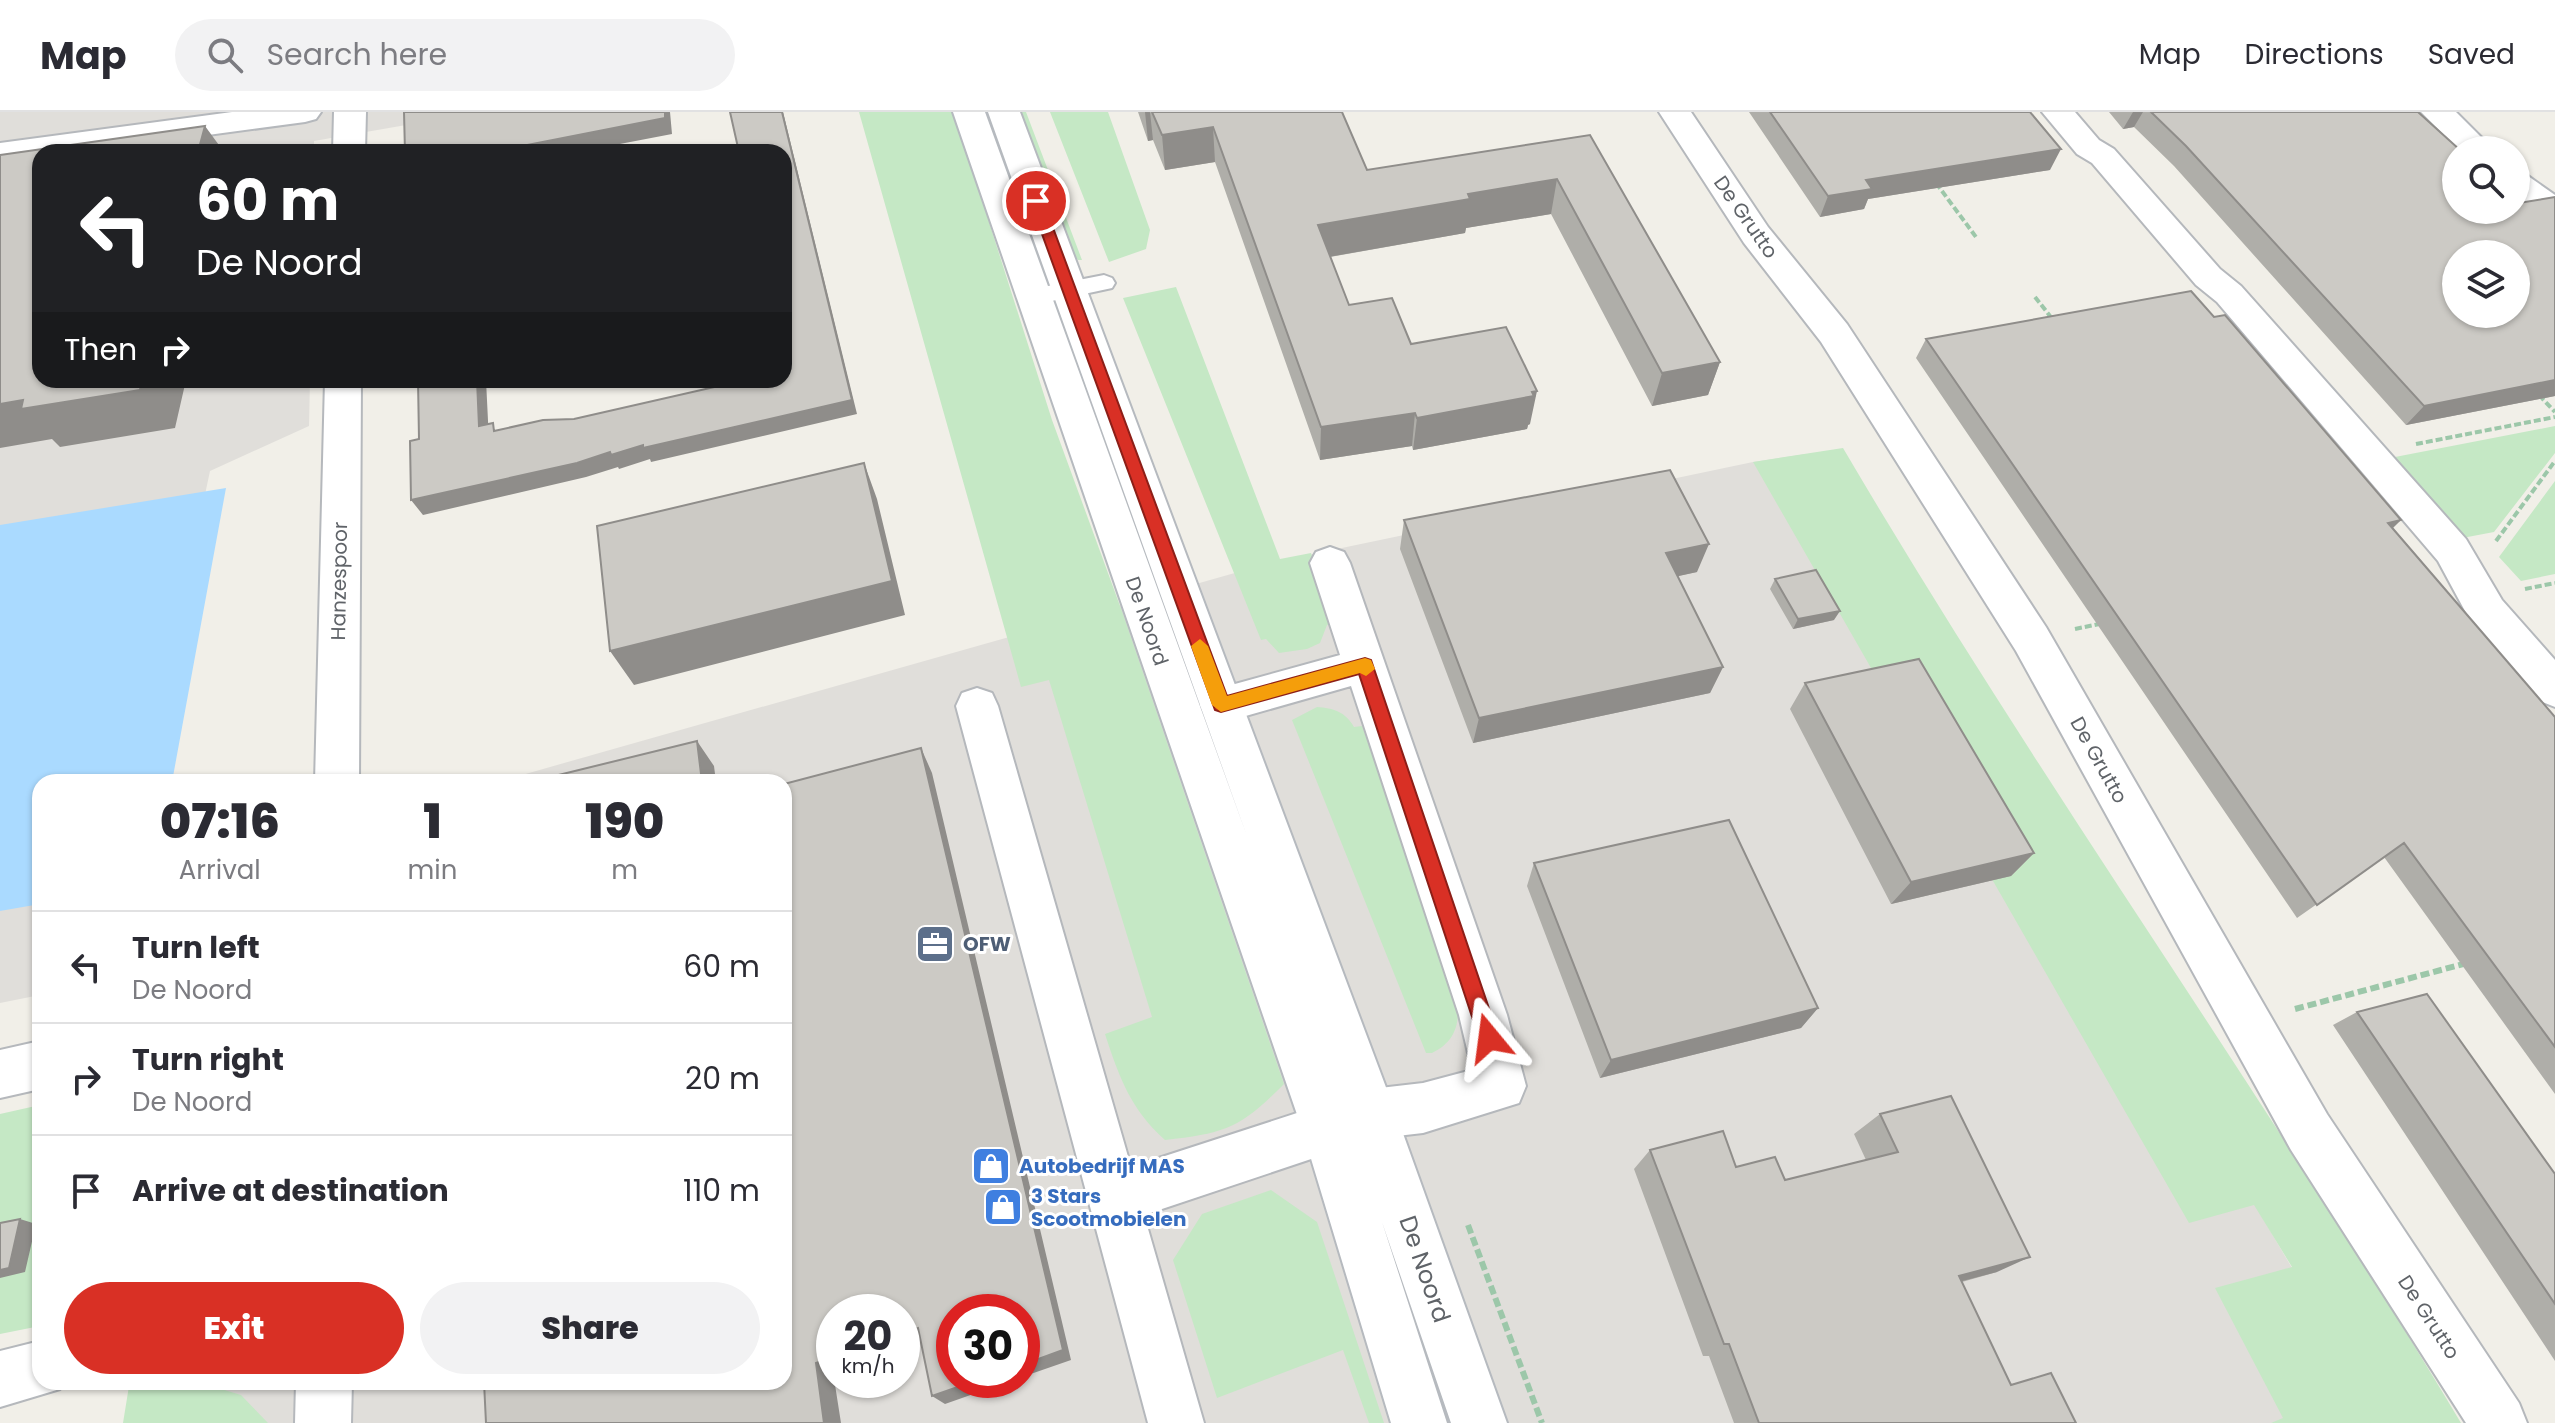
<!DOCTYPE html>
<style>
:root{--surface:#fff;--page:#f2f2f3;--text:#2b2b33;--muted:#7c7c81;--line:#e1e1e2;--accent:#d93025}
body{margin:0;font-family:Poppins,sans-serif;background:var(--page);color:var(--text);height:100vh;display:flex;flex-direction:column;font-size:30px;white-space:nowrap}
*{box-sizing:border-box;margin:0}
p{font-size:26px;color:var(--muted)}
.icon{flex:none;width:44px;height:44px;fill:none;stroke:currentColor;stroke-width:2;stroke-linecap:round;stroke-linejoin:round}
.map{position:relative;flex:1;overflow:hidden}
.sheet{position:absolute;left:32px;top:662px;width:760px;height:616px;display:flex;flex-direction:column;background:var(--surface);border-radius:24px;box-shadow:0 2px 6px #0004}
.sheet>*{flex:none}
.guide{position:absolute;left:32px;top:32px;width:760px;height:244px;border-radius:24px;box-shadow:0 2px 6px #0004;background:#202124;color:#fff;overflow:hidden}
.controls{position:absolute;left:2442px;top:24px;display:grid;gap:16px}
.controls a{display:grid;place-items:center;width:88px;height:88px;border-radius:50%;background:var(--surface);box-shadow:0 2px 6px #0004;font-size:40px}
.speed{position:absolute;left:816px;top:1182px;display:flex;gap:16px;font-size:40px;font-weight:700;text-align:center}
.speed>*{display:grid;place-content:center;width:104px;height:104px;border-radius:50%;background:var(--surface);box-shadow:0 2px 6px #0004;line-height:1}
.speed small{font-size:20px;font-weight:400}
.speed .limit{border:12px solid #d22;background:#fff;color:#111}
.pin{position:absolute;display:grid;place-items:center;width:68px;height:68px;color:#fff;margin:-34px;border:4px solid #fff;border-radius:50%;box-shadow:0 2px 8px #0007}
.me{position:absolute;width:88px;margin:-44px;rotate:344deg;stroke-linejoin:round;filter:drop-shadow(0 0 6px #0008)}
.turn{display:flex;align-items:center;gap:28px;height:168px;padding:0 32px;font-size:36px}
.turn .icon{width:104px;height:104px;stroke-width:2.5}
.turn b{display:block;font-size:56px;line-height:68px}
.then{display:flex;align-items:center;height:76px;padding:0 32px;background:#0003;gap:16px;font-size:30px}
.eta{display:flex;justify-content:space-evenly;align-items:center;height:136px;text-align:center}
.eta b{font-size:48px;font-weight:800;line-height:56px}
.action{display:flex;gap:16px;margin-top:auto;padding:16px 32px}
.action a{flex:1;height:92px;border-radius:48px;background:var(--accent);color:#fff;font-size:32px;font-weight:800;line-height:92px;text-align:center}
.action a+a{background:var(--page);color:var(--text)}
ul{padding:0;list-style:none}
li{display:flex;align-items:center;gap:24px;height:112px;padding:0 32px;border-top:2px solid var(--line)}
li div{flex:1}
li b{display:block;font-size:30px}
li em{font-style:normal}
header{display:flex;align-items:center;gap:48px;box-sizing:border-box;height:112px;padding:0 40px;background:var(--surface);border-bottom:2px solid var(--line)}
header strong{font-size:38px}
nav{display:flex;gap:44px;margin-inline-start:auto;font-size:28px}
.search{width:560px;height:72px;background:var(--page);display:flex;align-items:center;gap:20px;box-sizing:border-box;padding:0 28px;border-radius:44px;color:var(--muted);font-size:30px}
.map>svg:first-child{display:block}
.industrial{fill:#e0deda;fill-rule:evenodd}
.green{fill:#c5e8c5}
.water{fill:#aadaff}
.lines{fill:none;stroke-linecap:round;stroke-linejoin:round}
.lane-casing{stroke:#b5b8bc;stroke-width:4}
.street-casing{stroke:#b5b8bc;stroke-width:4}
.secondary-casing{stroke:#b6babf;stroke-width:4}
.path-far1{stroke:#9cc7a9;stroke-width:4;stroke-dasharray:7 3;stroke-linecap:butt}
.path{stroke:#9cc7a9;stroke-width:6;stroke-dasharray:9 4;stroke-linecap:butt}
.lane{fill:#fff;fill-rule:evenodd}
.street{fill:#fff;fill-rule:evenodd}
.secondary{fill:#fff;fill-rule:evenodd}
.wall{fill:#afaea9}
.shaded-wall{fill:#8f8d8a}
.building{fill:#cccac5;stroke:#8f8d8a;stroke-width:2;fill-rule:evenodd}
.route{fill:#d93025;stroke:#8d1f18;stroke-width:2}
.slow{fill:#f59e0b}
.labels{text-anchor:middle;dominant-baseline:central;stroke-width:6;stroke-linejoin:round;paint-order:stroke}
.street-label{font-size:20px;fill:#5f6368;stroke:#fff}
.service-label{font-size:20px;font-weight:bold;fill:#4e5e75;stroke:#fff;text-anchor:start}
.shop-label{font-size:20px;font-weight:bold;fill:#366cbe;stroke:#fff;text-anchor:start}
.near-street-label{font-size:24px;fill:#5f6368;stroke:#fff}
</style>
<header>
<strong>Map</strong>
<div class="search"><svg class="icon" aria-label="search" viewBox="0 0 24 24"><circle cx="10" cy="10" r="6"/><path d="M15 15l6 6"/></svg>Search here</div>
<nav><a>Map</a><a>Directions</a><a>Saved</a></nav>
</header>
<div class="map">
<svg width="2555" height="1311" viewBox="0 0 2555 1311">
<rect width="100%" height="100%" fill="#f1efe8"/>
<path class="industrial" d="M0,0H481L314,29V40H40V268H310L309,314L210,359L144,670H40V883L0,891Z
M1806,342L2080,794L2292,1156L2378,1311H192L196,1270H784V670H497L1270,451L1753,350ZM834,1200H902V1268H834ZM954,1200H1022V1268H954Z"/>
<path class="green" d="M859,0H954L1052,308L1123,502L1284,972C1240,1016 1227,1021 1165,1028C1131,998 1119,965 1105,922L1152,905L1049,568L1021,575Z
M1015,0H1026L1082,148H1078L1061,128Z
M1050,0H1108L1150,118L1146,137L1109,150Z
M1176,175L1280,447L1311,441L1335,511L1327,513L1320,531L1307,537L1279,541L1266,527L1261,528L1123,186Z
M2555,314V341L2494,420L2457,427L2393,354L2395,345Z
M1843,336C2038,668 2264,981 2461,1311H2271L2283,1306L2215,1176L2292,1155L2254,1093L2189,1111L1753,350Z
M2555,369V462L2521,469L2499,445Z
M1317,595C1333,596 1346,600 1354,615L1362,614L1454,875C1461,902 1461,927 1432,941H1426L1292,608Z
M40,993V1214L0,1222V1002Z
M1271,1078L1317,1110L1384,1311H1369L1343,1238L1217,1286L1173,1148L1202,1102Z
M154,1270H198L241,1283L268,1311H123L129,1274Z"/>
<path class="water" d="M226,376L172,670H40V792L0,799V413Z"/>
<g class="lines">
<g class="lane-casing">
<path id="lane" d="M1104,163L1112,166L1115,171L1112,176L1033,193L1025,190L1022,185L1025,180L1033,177Z"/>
</g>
<g class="street-casing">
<path id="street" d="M232,0H321L316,7L305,10L82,40H40V46L0,51V31Z
M334,0H366L365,40H333Z
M1659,0H1691L1768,115L1847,212L2046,515L2327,1002L2519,1291L2527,1311H2466L2291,1038L2016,539L1821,230L1744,131Z
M2042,0H2075L2099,28L2114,37L2220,157L2241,174L2466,427L2502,488L2555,548V595L2540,589L2472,512L2438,449L2217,190L2196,173L2092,51L2077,42Z
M2421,0H2456L2494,38H2459Z
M2516,60L2528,64L2555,83V110L2543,107L2516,87Z
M325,268H361L359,670H315Z
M1330,435L1344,440L1350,451L1507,903L1526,974L1519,991L1423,1021L1371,1027L1144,1103L1204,1311H1148L956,594L962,581L977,576L992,581L998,594L1131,1055L1371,977L1423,971L1472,958L1459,903L1351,574L1221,611L1206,606L1200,593L1206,580L1340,543L1310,451L1316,440Z
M40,929V977L0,986V938Z
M40,1229V1270H62L60,1277L0,1295V1239Z
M296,1270H352L351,1311H295Z"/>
</g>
<g class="secondary-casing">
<path id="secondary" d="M953,0H985L1248,727L988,0H1020L1396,1002L1507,1311H1451L1382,1110L1447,1311H1391L1302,1017Z"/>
</g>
<path class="path-far1" d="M1936,71L1976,125
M2035,185L2054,209
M2539,283L2555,300
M2416,332L2555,305
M2496,429L2555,349
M2525,477L2555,471
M2075,517L2104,511"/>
<path class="path" d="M2295,897L2467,851
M1468,1113L1542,1311"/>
<use href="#lane" class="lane"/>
<use href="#street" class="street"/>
<use href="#secondary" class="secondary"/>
</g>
<path class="wall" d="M1138,0H1342L1367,58L1590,23L1720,250L1708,283L1652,294L1551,102L1466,116L1465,121L1330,145L1349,193L1411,232L1530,312L1528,313L1527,317L1413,338L1412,334L1320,348L1215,50L1165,58L1153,28L1148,29Z
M1749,0H2030L2050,58L1868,87L1864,97L1820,105Z
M2109,0H2418L2519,91L2555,284L2406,313L2174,54L2134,15L2123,17Z
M1926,227L2401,408L2393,416L2555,605V982L2384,745L2297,806L1916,246Z
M1404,408L1697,460L1678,464L1723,555L1710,581L1473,631L1400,437Z
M1775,467L1834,508L1793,517L1770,477Z
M1805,571L2034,741L2011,764L1891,792L1790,597Z
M1534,751L1818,896L1801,916L1600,966L1527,774Z
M2357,900L2555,1062V1249L2333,913Z
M1880,1002L1997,1160L1962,1170L2011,1273L2076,1311H1734L1709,1244H1703L1634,1057L1650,1038L1785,1068L1866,1048L1854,1022Z"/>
<path class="shaded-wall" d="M665,0H670L672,22L578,40H491Z
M782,0H783L857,302L651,350L650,347L619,357L618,355L586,365L423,403L411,388L610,340L852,288Z
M1145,0H1150L1153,28L1148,29Z
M2133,0H2143L2134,15L2123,17Z
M205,14L224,40H198Z
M1213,15L1215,50L1165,58L1162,23Z
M2061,37L2050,58L1868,87L1864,97L1820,105L1828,84L1866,68Z
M1557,67L1551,102L1466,116L1465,121L1317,147L1318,113L1468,82Z
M1720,250L1708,283L1652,294L1662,261Z
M142,268H186L175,316L60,335L52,327L0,336V292Z
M477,268H486L489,329L479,314Z
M2555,268V284L2406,313L2424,294Z
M1537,279L1530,312L1528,313L1527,317L1413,338L1417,306Z
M1415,301L1412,334L1320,348L1321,315Z
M864,351L877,387L905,503L634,573L610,539Z
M2401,408L2383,425L2388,411Z
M1709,432L1697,460L1656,469L1666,441Z
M1840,499L1834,508L1793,517L1798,507Z
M1723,555L1710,581L1473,631L1479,606Z
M697,629L714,654L716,670H702Z
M921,636L932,661L1071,1248L1022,1265V1253Z
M2034,741L2011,764L1891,792L1911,770Z
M1818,896L1801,916L1600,966L1611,948Z
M20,1107L36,1112L25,1160L0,1166V1158Z
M2030,1145L1997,1160L1928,1178L1959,1164Z
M918,1216L932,1226L902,1236V1221Z
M834,1245L833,1260L841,1311H824L816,1251Z
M978,1268H1013L945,1292L932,1284Z"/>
<path class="building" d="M404,0H665V6L491,40H405Z
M730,0H782L852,288L643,336V333L611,343L610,340L577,351L411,388L410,329L419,327L418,268H477L479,314L493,311L494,319L543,308L574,307L745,268H784V40H739Z
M1152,0H1342L1367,58L1590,23L1720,250L1662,261L1557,67L1468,82L1470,87L1318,113L1349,193L1392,186L1411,232L1506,215L1537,279L1532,280L1534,284L1417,306L1415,301L1321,315L1213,15L1162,23Z
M1770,0H2030L2061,37L1866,68L1872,77L1828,84Z
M2151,0H2418L2460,38H2456V98H2516V89L2519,91L2555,85V268L2424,294L2186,34ZM2456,142H2516V202H2456Z
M205,14L198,40H40V268H142L140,278L21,297L23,288L0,292V43Z
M2191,179L2214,205L2225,203L2401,408L2388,411L2555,605V935L2404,731L2317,793L1926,227Z
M864,351L892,469L610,539L597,414Z
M1670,358L1709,432L1666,441L1723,555L1479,606L1404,408Z
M1816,458L1840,499L1798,507L1775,467Z
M1919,547L2034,741L1911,770L1805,571Z
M697,629L702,670H530Z
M921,636L1063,1238L1022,1253V1200H954V1268H978L932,1284L918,1216L902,1221V1200H834V1245L816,1251L824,1311H486L484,1270H784V672Z
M1729,708L1818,896L1611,948L1534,751Z
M2427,882L2555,1062V1192L2357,900Z
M1951,984L2030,1145L1959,1164L2011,1273L2051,1261L2076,1311H1759L1729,1232H1724L1650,1038L1723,1019L1736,1055L1775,1045L1785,1068L1898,1040L1880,1002Z
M20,1107L9,1156L0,1158V1111Z"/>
<path class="route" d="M1036,84L1043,89L1227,584L1365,546L1371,548L1499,926L1496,933L1489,936L1482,933L1479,926L1359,562L1221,600L1215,598L1030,89Z"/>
<path class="slow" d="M1200,527L1208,534L1227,584L1365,546L1371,548L1375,557L1366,564L1360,561L1221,600L1212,593L1191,534Z"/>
<defs>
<g id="office-square" transform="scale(2)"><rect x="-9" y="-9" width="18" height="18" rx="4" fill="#5c6f8a" stroke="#fff"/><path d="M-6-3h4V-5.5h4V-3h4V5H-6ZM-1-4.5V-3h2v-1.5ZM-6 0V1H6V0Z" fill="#fff"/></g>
<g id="shop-square" transform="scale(2)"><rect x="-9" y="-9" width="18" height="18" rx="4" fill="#3f7fe0" stroke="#fff"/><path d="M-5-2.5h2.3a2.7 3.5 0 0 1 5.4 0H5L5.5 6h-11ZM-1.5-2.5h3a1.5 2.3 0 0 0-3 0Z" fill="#fff"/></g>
</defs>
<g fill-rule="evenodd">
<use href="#office-square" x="935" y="832"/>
<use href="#shop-square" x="991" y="1054"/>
<use href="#shop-square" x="1003" y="1095"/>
</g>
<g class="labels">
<g class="street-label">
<text transform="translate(1746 105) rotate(55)">De Grutto</text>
<text transform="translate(339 469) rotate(-89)">Hanzespoor</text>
<text transform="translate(1147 509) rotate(71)">De Noord</text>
<text transform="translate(2099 648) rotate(61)">De Grutto</text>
<text transform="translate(2429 1205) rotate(57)">De Grutto</text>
</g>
<g class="service-label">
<text x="963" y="832">OFW</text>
</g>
<g class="shop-label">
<text x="1019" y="1054">Autobedrijf MAS</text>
<text x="1031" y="1084">3 Stars<tspan x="1031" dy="23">Scootmobielen</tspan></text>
</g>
<g class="near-street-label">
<text transform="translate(1425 1157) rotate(71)">De Noord</text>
</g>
</g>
</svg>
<div class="controls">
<a><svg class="icon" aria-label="search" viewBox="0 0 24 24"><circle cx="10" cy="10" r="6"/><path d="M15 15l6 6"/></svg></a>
<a><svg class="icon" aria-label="layers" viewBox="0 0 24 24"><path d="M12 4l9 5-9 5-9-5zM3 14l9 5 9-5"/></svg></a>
</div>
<div class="speed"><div>20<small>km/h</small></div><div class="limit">30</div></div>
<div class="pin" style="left:1036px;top:89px;background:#d93025"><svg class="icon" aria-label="arrive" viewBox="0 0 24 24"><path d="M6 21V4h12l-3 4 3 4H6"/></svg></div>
<svg class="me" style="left:1489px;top:926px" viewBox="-20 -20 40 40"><path d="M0-17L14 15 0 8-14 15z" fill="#d93025" stroke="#fff" stroke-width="4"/></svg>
<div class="guide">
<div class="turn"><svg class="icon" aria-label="left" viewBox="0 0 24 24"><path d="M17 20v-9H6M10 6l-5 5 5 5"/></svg><div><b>60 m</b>De Noord</div></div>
<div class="then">Then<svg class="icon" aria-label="right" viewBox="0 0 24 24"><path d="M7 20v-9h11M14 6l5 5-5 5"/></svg></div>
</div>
<section class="sheet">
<div class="eta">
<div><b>07:16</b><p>Arrival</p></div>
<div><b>1</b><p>min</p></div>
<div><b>190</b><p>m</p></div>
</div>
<ul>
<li><svg class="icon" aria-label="left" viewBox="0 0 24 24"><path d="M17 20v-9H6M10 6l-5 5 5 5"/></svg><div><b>Turn left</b><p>De Noord</p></div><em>60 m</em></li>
<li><svg class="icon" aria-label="right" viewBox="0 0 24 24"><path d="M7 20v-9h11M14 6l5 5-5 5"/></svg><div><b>Turn right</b><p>De Noord</p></div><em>20 m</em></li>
<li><svg class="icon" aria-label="arrive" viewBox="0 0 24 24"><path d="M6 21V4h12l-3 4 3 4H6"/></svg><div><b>Arrive at destination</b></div><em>110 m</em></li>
</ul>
<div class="action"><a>Exit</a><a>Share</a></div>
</section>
</div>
